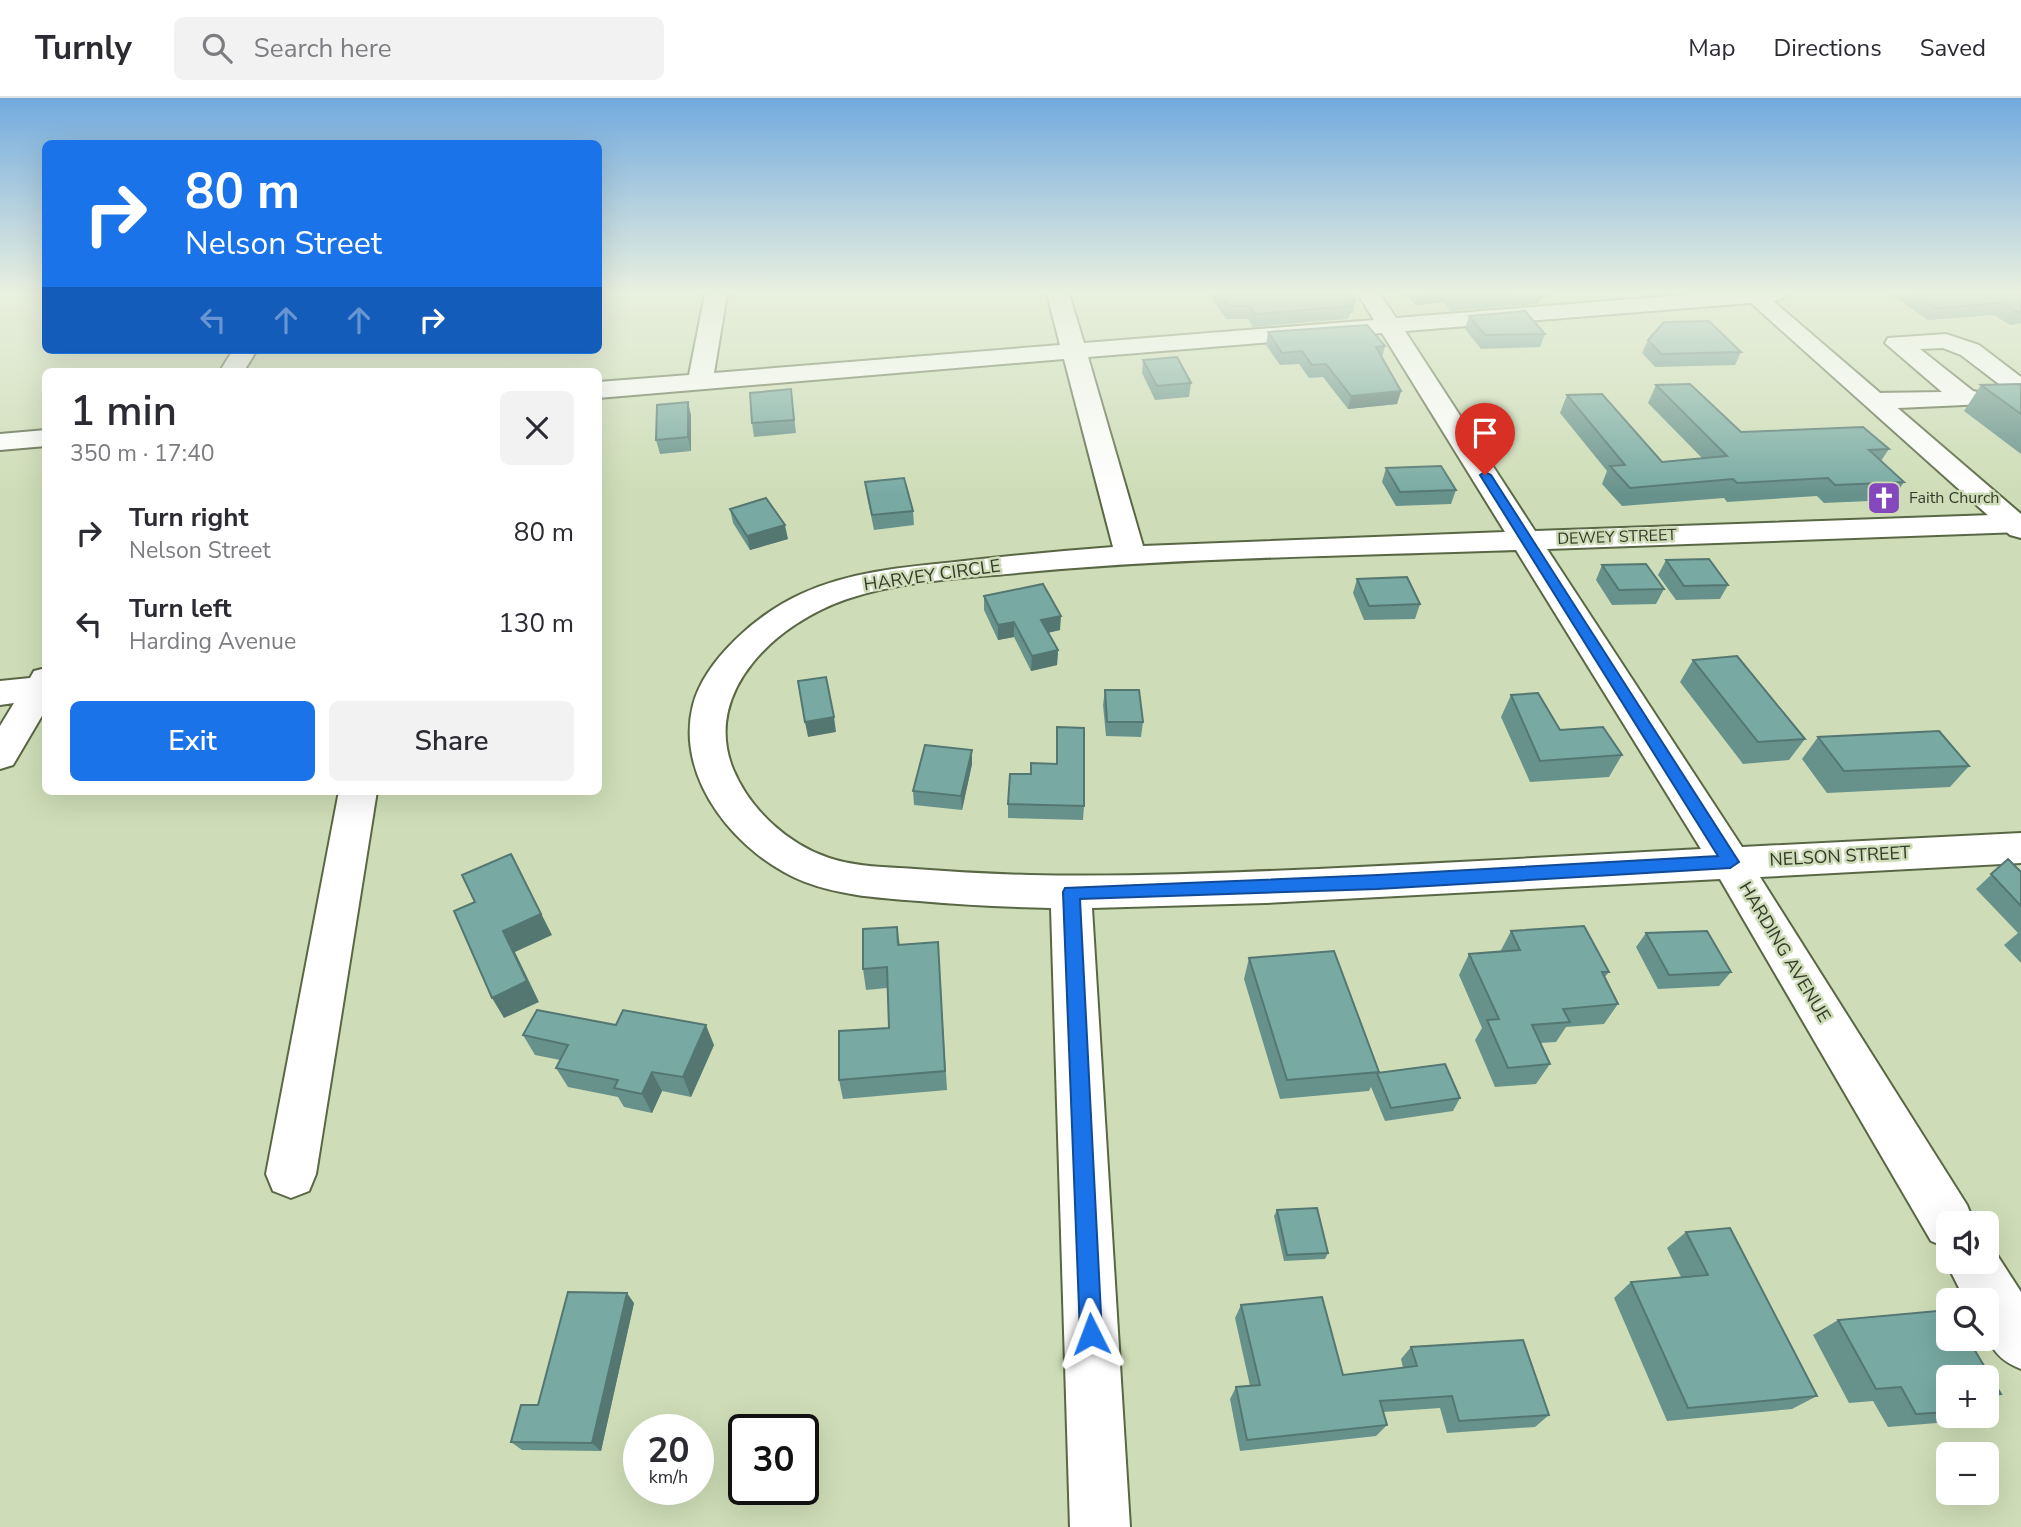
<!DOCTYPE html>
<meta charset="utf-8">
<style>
:root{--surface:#fff;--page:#f2f2f3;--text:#2b2b33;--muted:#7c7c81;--line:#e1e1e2;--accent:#1a73e8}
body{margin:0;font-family:"Nunito Sans",sans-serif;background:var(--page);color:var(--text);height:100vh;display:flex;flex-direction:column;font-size:26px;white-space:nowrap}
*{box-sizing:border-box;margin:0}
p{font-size:23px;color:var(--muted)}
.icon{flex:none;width:38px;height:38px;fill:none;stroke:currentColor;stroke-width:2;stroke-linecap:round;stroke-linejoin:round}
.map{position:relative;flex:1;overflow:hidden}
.details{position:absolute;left:42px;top:270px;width:560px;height:427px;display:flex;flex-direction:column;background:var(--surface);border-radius:10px;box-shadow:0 7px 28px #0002}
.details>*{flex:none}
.hud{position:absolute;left:42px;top:42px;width:560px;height:214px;border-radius:10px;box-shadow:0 7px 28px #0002;background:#1a73e8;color:#fff;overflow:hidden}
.controls{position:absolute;left:1936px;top:1113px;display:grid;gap:14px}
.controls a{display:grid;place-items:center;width:63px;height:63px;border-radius:10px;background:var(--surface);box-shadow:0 7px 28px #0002;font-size:35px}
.speed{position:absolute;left:623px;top:1316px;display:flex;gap:14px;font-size:35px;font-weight:700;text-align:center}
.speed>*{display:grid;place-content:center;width:91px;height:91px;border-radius:50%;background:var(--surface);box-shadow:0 7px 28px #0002;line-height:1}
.speed small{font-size:18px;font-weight:400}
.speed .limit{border:4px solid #111;border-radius:10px;background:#fff;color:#111}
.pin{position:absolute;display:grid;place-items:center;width:60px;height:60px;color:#fff;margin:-72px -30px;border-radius:50% 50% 50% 0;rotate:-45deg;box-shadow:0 0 7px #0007}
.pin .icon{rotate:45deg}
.me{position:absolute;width:77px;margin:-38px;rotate:357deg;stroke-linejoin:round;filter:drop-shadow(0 0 5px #0008)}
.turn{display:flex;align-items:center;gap:24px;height:147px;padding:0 28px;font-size:32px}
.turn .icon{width:91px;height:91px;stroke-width:2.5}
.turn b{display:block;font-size:49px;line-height:60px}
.lanes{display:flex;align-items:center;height:66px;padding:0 28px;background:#0003;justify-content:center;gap:35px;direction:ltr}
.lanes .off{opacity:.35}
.round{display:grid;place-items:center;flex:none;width:74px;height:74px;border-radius:10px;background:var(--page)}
.head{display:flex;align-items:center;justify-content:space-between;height:119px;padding:0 28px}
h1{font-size:42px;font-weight:600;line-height:52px}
.primary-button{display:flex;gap:14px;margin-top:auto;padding:14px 28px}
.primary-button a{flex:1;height:80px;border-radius:10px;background:var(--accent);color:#fff;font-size:28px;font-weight:600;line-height:80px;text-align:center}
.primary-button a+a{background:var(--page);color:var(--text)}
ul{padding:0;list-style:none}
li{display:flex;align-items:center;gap:21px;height:91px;padding:0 28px}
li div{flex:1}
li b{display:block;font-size:26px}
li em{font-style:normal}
header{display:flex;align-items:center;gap:42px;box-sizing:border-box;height:98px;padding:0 35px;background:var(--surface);border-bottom:2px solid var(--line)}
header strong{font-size:33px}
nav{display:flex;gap:38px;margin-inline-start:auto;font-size:24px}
.search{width:490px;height:63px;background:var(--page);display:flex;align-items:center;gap:18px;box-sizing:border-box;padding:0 24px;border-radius:10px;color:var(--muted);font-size:26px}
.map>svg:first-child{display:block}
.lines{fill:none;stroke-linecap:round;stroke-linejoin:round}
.minor-casing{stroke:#596745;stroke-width:4}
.major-casing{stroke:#596745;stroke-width:4}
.minor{fill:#fff;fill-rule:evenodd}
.major{fill:#fff;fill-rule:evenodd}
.wall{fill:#67928c}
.shaded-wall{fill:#547772}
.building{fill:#78aaa3;stroke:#547772;stroke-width:2}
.route{fill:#1a73e8;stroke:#114b97;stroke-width:2}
.labels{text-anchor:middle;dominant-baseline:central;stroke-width:5;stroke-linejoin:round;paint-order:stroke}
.far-poi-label{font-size:16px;fill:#343a2b;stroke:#ceddb7;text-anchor:start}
.far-street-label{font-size:16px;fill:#343a2b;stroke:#ceddb7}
.street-label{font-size:18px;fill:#343a2b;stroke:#ceddb7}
</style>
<header>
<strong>Turnly</strong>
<div class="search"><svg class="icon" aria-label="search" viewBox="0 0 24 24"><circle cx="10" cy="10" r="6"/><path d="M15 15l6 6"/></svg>Search here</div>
<nav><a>Map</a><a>Directions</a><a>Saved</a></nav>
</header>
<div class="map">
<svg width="2021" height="1429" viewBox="0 0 2021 1429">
<rect width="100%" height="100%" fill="#ceddb7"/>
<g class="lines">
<g class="minor-casing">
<path id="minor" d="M705,196H727L714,275L1060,247L1047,196H1069L1084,245L1374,222L1358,196H1380L1396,220L1693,196H1785L1782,201L1774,203L1405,233L1535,433L2021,416V434L1547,451L1742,749L2021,735V765L1760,779L1967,1107L1974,1125H1948V1150L1931,1143L1720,781L1266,805L1092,810L1130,1429H1070L1051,810C1007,809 963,807 919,803C881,800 842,798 805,784C739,758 674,682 693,607C705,561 759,515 801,496C849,474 903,469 955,464C1007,458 1060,453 1113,449L1064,261L598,300V284L689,277ZM1382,235L1505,434L1143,448L1088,259ZM1516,452L1701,751C1573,758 1446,765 1318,771C1222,775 1126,779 1030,777C991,776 953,774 915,771C887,769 856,769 829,760C788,746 750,712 733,671C701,592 779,524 847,501C903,482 968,480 1027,474C1189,459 1353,458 1516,452Z
M1946,236L1979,247L2021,279V299L2012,296L1961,257L1943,250L1920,251L1973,293L1986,296L1990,301L1986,306L1876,311L1867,308L1863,303L1867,298L1876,295L1942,294L1885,245L1888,240Z
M233,252H257L244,273H220Z
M46,332V348L0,352V336Z
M46,570V611L13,667L0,671V628L14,605L0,607V583L30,580L34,573Z
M339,693H377L316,1076L309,1093L291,1100L273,1093L266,1076Z
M1986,1144L1990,1146L2021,1194V1271C1986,1257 1986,1237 1986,1202H1965L1946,1164L1948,1159V1164H1986Z"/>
</g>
<g class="major-casing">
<path id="major" d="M1741,196H1765L2021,416V440L2010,437Z"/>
</g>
<use href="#minor" class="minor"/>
<use href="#major" class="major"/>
</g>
<path class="wall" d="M1209,196H1352L1356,202L1353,215H1350L1348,221L1253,229L1248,221H1226Z
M1405,196H1547L1536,206L1450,213L1443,204L1416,207Z
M1890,196H2021V225L2010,227L1994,217L1928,222Z
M1469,218L1545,236L1540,249L1481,251L1465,231Z
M1268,234L1385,248L1382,260L1401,293L1397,306L1348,311L1323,279L1309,280L1299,266L1280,267L1266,247Z
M1648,242L1741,254L1735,267L1655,269L1642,255Z
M1143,262L1191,285L1189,299L1155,302L1142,275Z
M2021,286V356L1964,313L1981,287Z
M1656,287L1741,334L1889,351L1881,363L1904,384L1892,402L1824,405L1817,398L1727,404L1724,400L1622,408L1602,386L1607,373L1560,315L1567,297L1662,364L1702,360L1648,305Z
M791,291L796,335L754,339L752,325Z
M688,304L691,318V353L660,356L656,342Z
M1386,370L1456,392L1451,406L1396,408L1382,384Z
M865,384L913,413L914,427L874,432L867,398Z
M730,411L788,441L750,452L733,425Z
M1666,462L1728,487L1720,501L1676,502L1658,477Z
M1602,467L1664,491L1656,506L1612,507L1596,482Z
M1357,481L1420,506L1415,521L1364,522L1353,495Z
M984,498L1060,532L1048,535L1058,552L1057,567L1031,573L1014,539L998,542L984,512Z
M1693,562L1805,641L1789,662L1743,666L1680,584Z
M1105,592L1143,624L1141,639L1106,638L1103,607Z
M1511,597L1560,632L1622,657L1609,679L1530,684L1501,619Z
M1057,629L1084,708L1083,722L1008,720V706L1031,676L1057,666Z
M1818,639L1969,668L1950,689L1827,695L1802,661Z
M972,666L962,712L914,707L913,693Z
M2008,761L2021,774V865L2004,847L2018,835L1976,791Z
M897,829L900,847L938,844L947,992L843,1001L839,982L889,930L887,890L866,892L863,871Z
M1511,833L1609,874L1604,880L1618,906L1604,926L1566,929L1556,944L1540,945L1550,966L1536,986L1495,989L1475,942L1482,930L1459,877L1469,856L1500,854Z
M1646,835L1731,874L1719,888L1658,891L1636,849Z
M1249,860L1379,974L1378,975L1460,1000L1453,1013L1385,1023L1371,989L1369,993L1280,1001L1244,881Z
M523,937L714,947L691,999L662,993L652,1015L624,1009L618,999L568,989L556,970L560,962L535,957Z
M1277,1112L1328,1155L1325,1161L1284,1163L1274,1118Z
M1686,1134L1817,1298L1792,1311L1667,1323L1614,1200L1631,1184L1681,1179L1667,1150Z
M634,1205L601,1353L522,1352L511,1344Z
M1241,1207L1343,1277L1403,1270L1401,1261L1411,1249L1549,1317L1535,1329L1447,1335L1440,1310L1383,1314L1387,1327L1376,1338L1240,1353L1230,1301L1236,1289L1250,1288L1235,1220Z
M1948,1212V1241H1968L2001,1296L1986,1302V1279H1948V1318H1963L1949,1324L1888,1329L1873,1303L1849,1305L1813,1237L1838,1222Z"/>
<path class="shaded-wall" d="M1419,196H1445L1443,204L1416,207Z
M1540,196H1547L1536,206Z
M1401,293L1397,306L1348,311L1351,298Z
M688,304L691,318V353L688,339Z
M785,427L788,441L750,452L747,438Z
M1061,518L1060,532L1041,536V522Z
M1014,524V539L998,542V527Z
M1058,552L1057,567L1031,573L1032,558Z
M834,619L836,634L808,639L805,624Z
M972,652V666L962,712L961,698Z
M511,756L552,837L515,854L539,904L504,920L492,900L503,833Z
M706,927L714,947L691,999L683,979Z
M652,974L662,993L652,1015L642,996Z
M627,1195L634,1205L601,1353L592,1345Z"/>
<path class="building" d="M1220,196H1352L1356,202L1346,203L1351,208L1255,216L1250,208H1228Z
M1450,196H1507L1454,200Z
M1915,196H2021V214H2018L2002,205L1936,210Z
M1525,213L1545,236L1485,237L1469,218Z
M1709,223L1741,254L1661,256L1648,242L1664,224Z
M1367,227L1385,248L1376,249L1401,293L1351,298L1326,266L1312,267L1302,253L1282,255L1268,234Z
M1177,259L1191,285L1157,288L1143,262Z
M1690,286L1741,334L1863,329L1889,351L1869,352L1904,384L1835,387L1828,380L1737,385L1733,381L1630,390L1610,368L1625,367L1567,297L1602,296L1662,364L1727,358L1656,287Z
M2021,286V316L1981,287Z
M791,291L794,322L752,325L750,295Z
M688,304V339L656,342L657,307Z
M1441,368L1456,392L1400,394L1386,370Z
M904,380L913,413L872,417L865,384Z
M766,400L785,427L747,438L730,411Z
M1709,461L1728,487L1684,488L1666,462Z
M1646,466L1664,491L1619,492L1602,467Z
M1407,479L1420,506L1369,508L1357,481Z
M1043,486L1061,518L1041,522L1058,552L1032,558L1014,524L998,527L984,498Z
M1737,558L1805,641L1758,644L1693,562Z
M826,579L834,619L805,624L798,583Z
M1105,592H1139L1143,624H1107Z
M1538,595L1560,632L1603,629L1622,657L1540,663L1511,597Z
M1057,629L1084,630V708L1008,706L1010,676H1031V665L1057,666Z
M1939,633L1969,668L1844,673L1818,639Z
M925,647L972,652L961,698L913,693Z
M511,756L541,816L503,833L527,883L492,900L454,813L475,804L462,777Z
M2008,761L2021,774V808L1991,776Z
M1584,828L1609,874H1602L1618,906L1563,911L1570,924L1532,927L1550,966L1508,970L1487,922L1499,921L1469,856L1520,852L1511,833Z
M897,829L898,847L938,844L945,973L839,982V933L889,930L887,869L863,871V831Z
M1707,833L1731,874L1669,877L1646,835Z
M1334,853L1379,974L1287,982L1249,860Z
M537,912L616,927L623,912L706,927L683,979L652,974L642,996L614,990L618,982L556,970L568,947L523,937Z
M1445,966L1460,1000L1391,1010L1377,975Z
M1317,1110L1328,1155L1287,1157L1277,1112Z
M1730,1130L1817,1298L1688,1310L1631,1184L1708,1177L1686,1134Z
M568,1194L627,1195L592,1345L511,1344L521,1307H538Z
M1322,1199L1343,1277L1417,1268L1411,1249L1523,1242L1549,1317L1459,1323L1452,1298L1380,1303L1387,1327L1247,1342L1236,1289L1260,1287L1241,1207Z
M1948,1212V1241H1968L2001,1296L1986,1297V1279H1948V1314L1916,1316L1901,1289L1876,1291L1838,1222Z"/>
<linearGradient id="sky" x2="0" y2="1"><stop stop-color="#72aade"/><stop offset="0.49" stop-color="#e9f0df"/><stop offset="1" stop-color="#e9f0df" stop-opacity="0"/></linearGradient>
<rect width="2021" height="396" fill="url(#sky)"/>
<path class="route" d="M1485,374L1491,377L1739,764L1730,770L1378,791L1080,801L1102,1236L1099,1244L1091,1247L1083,1244L1080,1236L1063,794L1065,790L1378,777L1718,758L1480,377Z"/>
<defs>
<g id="church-square" transform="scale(1.75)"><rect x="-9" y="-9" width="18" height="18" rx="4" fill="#8547bc" stroke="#ceddb7"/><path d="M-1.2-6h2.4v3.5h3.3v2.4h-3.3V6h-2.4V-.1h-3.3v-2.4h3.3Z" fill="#fff"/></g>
</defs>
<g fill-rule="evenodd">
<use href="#church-square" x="1884" y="400"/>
</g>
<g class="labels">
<g class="far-poi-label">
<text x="1909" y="400">Faith Church</text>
</g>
<g class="far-street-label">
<text transform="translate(1617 439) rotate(-2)">DEWEY STREET</text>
</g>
<g class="street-label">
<text transform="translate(932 477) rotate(-8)">HARVEY CIRCLE</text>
<text transform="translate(1840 758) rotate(-3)">NELSON STREET</text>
<text transform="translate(1785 854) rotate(59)">HARDING AVENUE</text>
</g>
</g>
</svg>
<div class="controls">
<a><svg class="icon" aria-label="sound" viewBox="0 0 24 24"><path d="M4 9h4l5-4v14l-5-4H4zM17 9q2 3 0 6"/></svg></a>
<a><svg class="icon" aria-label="search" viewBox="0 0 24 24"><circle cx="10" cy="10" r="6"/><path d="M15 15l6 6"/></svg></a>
<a>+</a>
<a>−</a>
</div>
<div class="speed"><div>20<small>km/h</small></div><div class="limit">30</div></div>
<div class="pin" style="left:1485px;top:377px;background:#d93025"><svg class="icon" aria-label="arrive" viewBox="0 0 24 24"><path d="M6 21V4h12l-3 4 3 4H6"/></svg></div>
<svg class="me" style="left:1091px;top:1236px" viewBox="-20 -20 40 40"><path d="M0-17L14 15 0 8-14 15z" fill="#1a73e8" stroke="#fff" stroke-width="4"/></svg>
<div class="hud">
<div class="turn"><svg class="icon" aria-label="right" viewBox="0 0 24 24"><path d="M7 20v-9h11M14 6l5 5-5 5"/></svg><div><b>80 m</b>Nelson Street</div></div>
<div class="lanes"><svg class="icon off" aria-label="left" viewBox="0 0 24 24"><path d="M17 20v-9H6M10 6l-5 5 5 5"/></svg><svg class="icon off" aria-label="ahead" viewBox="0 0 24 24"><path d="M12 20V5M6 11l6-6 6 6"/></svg><svg class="icon off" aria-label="ahead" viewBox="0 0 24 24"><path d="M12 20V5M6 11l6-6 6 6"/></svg><svg class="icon" aria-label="right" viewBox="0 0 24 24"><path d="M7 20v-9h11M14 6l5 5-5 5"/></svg></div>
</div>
<section class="details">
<div class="head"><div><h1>1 min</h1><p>350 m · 17:40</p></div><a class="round"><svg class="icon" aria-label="close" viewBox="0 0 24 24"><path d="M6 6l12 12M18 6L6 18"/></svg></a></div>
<ul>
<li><svg class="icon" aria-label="right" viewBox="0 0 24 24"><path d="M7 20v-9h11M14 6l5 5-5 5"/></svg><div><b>Turn right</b><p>Nelson Street</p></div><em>80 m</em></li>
<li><svg class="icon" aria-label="left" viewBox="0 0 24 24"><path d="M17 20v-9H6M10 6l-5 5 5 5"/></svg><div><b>Turn left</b><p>Harding Avenue</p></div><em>130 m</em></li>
</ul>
<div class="primary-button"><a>Exit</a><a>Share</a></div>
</section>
</div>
